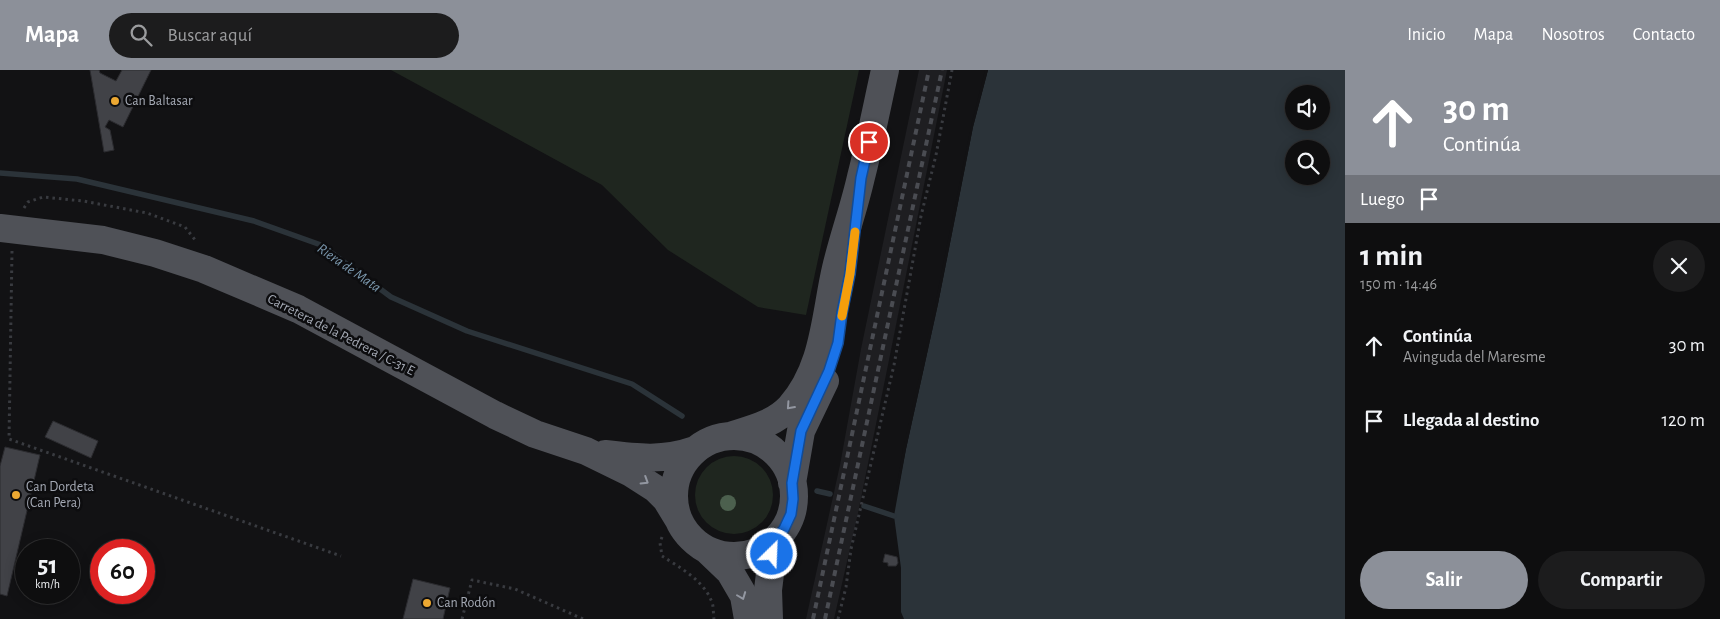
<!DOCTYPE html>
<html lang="es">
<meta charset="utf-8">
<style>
:root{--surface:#0e0e0f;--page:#1c1c1d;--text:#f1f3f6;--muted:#9b9c9e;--line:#2e2e2f;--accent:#8c9099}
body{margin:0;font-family:"Alegreya Sans",sans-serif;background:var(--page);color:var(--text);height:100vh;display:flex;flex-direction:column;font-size:19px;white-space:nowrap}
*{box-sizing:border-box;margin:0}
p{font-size:16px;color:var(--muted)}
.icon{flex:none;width:28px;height:28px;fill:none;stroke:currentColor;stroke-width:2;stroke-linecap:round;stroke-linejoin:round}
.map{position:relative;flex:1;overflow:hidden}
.panel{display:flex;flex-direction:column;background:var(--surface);width:375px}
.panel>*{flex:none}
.hud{background:#8c9099;color:#fff;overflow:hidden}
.buttons{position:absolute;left:1285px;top:15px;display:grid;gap:10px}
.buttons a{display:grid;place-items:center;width:45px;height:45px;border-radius:50%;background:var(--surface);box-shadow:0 2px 12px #0003,0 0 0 1px var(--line);font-size:25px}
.speed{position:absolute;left:15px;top:469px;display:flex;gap:10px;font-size:25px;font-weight:700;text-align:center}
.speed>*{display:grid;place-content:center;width:65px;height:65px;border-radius:50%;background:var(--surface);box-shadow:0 2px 12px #0003,0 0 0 1px var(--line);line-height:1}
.speed small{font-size:12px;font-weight:400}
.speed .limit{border:8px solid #d22;background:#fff;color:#111}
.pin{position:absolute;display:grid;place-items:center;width:42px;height:42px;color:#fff;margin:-21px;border:2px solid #fff;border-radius:50%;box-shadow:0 1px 5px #0007}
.me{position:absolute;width:55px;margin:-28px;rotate:24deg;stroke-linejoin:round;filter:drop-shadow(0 0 4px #0008)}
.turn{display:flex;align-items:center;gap:18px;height:105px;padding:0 15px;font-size:22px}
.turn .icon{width:65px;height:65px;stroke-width:2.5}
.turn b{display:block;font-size:35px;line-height:42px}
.then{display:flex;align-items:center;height:48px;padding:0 15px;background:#0003;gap:10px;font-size:19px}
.round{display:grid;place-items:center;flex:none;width:52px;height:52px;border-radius:26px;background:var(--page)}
.overview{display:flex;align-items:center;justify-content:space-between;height:85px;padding:0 15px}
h1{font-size:30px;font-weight:700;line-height:38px}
.button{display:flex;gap:10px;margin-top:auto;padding:10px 15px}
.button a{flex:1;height:58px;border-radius:30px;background:var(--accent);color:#fff;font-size:20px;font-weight:700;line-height:58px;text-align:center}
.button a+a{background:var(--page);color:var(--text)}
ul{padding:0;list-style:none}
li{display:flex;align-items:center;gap:15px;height:75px;padding:0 15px}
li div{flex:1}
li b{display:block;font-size:19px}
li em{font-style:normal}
header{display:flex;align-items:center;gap:30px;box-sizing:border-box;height:70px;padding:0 25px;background:var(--accent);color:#fff}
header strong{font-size:24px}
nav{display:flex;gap:28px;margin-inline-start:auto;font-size:18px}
.search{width:350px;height:45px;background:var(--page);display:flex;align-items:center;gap:12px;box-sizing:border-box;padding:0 18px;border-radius:28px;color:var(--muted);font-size:19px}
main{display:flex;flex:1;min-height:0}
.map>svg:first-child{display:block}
.built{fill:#1e1e21}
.green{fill:#1f261f}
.water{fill:#2b3339;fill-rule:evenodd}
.pier{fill:#121214}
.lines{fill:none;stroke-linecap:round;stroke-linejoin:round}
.stream{stroke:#2b3339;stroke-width:5.5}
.building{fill:#414247;stroke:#2c2c30}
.path{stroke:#393b40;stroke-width:3;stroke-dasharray:2.5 4;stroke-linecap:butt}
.primary{stroke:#4f5157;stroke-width:28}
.rail{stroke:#4a4c52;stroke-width:4;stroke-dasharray:6 5;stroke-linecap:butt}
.tree{fill:#4c604e}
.oneway{stroke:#9397a1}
.route-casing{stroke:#114b97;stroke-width:12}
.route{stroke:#1a73e8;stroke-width:9}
.slow{stroke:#f59e0b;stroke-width:9}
.poi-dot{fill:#eca832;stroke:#0d0d0f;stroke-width:2}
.labels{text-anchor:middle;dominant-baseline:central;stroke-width:5;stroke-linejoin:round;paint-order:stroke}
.poi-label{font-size:14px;fill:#a4a9b4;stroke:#0d0d0f;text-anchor:start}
.street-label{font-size:14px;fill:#a4a9b4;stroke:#0d0d0f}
.water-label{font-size:15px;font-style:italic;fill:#7b98ae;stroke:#0d0d0f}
</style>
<header>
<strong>Mapa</strong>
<div class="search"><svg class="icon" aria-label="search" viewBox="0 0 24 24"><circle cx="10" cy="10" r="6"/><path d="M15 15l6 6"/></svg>Buscar aquí</div>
<nav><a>Inicio</a><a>Mapa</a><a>Nosotros</a><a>Contacto</a></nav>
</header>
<main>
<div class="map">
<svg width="1345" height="549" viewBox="0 0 1345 549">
<rect width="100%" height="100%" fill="#121214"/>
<path class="built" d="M919,0H947L890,285L858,443L834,549H806L840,395L861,279Z"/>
<path class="green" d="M391,0H859L806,245L758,237L668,180L602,115Z
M695 425a39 39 0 1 1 78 0a39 39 0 1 1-78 0Z"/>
<path class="water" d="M988,0H1345V549H904L901,542V498L894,446L906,379L938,234L973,57ZM1294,24H1321V51H1294ZM1294,79H1321V106H1294Z"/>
<path class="pier" d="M985,0H988L973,57L938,234L906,379L898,420L896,421L903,378L935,234L971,56Z"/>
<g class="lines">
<path class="stream" d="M0,103L77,109L254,151L321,175L391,227L467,261L632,314L682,346
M817,421L830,424
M864,436L894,446"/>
</g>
<path class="building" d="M90,0H99L100,3L116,11L122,0H151L123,57L109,50L105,57L110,60L114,80L104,82Z
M53,351L98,371L91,388L45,367Z
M5,377L40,385L7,526L0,524V396Z
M885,484L897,487L898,493L896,496H888V493L883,492Z
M413,509L450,518L443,549H403Z
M26,514V522H37L36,527L24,523Z"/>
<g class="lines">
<path class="path" d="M24,138L28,132L43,127L83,131L147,143L185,157L196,171
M12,181L9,369L341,486
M662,467L660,473L662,486C679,497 703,510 711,530C714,535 713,543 714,549
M462,549L472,510L515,519L583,549
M838,549L846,517L851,479L894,295L921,146L936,85L952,0"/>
<path class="primary" d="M0,158L103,170L155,183L204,199L298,239L495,345L535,364L586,381L631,403L656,419L666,429L680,452
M730,366C752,359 774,354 790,337C825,298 825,245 836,198C843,168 854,138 861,107C870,72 877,36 885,0
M674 426a60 60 0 1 1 120 0a60 60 0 1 1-120 0Z
M605,384C638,388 664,391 695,380
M792,413L801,361L825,311
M707,480L730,502L744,526L748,549
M769,549L768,520L774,471"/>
<path class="rail" d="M813,549L929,0
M825,549L942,0"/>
</g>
<circle class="tree" cx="728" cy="433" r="8"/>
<defs><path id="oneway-chevron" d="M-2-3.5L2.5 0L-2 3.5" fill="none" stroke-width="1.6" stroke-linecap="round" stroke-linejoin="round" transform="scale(1.25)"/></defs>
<g class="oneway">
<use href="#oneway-chevron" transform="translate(790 336) rotate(132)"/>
<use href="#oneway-chevron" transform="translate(645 411) rotate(32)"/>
<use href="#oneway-chevron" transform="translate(742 526) rotate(69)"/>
</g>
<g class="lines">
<g class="route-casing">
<path id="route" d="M772,484L774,471L784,459L791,444L793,429L792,413L801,361L829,301L838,273L842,243L850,204L861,108L869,72"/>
</g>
<use href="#route" class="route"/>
<path class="slow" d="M842,246L850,204L855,162"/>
</g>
<g class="poi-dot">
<circle cx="115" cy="31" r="5"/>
<circle cx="16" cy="425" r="5"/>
<circle cx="427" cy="533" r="5"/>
</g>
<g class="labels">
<g class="poi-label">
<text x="125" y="31">Can Baltasar</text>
<text x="26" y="417">Can Dordeta<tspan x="26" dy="16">(Can Pera)</tspan></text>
<text x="437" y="533">Can Rodón</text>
</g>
<g class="street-label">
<text transform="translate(341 265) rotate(27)">Carretera de la Pedrera / C-31 E</text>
</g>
<g class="water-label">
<text transform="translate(349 198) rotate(35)">Riera de Mata</text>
</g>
</g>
</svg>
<div class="buttons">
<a><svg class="icon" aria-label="sound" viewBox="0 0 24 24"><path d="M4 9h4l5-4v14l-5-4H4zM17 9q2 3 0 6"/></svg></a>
<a><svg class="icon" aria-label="search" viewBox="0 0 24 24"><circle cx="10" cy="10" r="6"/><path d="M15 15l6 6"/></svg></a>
</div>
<div class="speed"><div>51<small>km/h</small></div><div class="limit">60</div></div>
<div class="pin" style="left:869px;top:72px;background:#d93025"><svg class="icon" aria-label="arrive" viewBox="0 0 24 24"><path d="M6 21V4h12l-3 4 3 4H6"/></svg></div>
<svg class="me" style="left:772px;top:484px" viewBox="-20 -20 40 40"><circle r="17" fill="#1a73e8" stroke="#fff" stroke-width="3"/><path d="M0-11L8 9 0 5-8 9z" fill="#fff"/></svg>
</div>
<section class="panel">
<div class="hud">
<div class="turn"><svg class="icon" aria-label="ahead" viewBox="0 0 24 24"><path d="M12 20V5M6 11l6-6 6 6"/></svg><div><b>30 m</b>Continúa</div></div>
<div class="then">Luego<svg class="icon" aria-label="arrive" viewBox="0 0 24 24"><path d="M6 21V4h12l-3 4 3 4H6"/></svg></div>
</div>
<div class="overview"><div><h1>1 min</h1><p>150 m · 14:46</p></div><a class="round"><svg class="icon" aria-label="close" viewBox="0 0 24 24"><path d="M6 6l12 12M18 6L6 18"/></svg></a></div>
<ul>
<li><svg class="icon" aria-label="ahead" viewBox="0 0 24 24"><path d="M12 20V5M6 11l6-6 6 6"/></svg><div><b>Continúa</b><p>Avinguda del Maresme</p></div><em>30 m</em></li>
<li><svg class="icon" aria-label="arrive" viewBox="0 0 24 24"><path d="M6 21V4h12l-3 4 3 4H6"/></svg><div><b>Llegada al destino</b></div><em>120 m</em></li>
</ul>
<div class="button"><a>Salir</a><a>Compartir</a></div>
</section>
</main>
